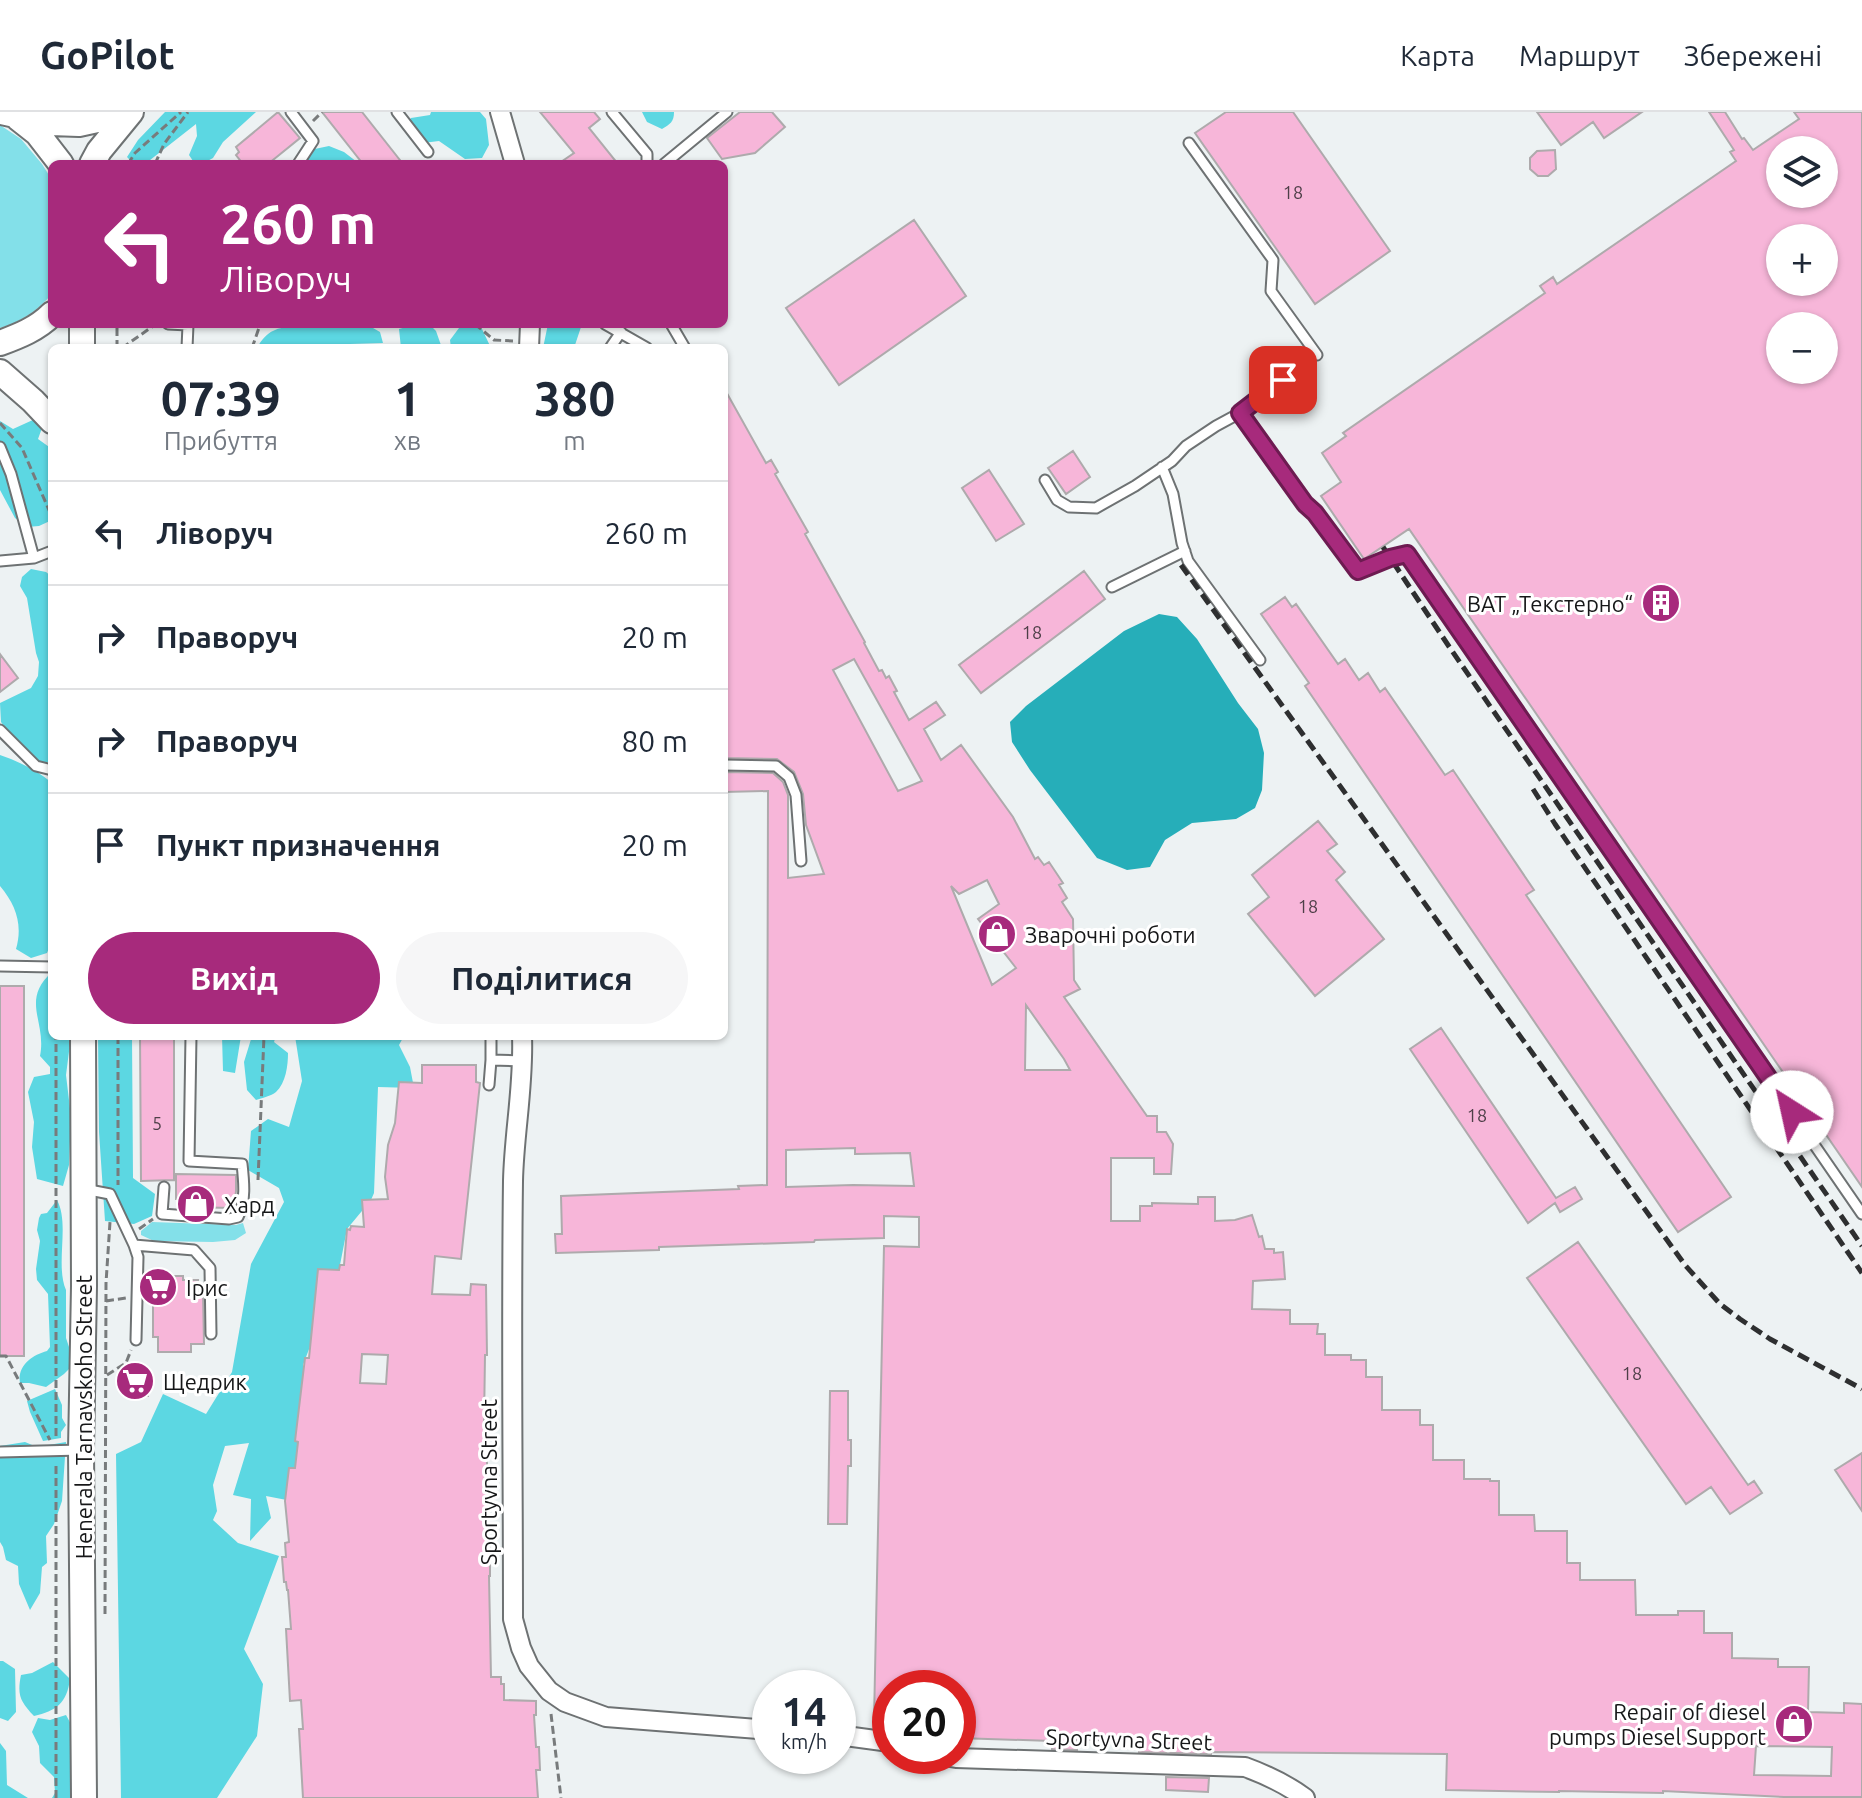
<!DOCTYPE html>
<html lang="uk">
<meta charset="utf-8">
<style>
:root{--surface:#fff;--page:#f6f6f7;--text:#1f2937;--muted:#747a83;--line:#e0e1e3;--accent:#a72a7c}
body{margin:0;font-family:Ubuntu,sans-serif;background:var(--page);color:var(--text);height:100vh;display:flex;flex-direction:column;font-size:30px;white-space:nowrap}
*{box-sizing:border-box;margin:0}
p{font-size:26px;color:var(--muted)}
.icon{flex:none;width:44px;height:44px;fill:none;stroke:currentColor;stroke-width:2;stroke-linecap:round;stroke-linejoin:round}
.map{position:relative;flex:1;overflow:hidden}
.drawer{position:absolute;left:48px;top:232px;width:680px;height:696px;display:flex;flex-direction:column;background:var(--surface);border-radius:12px;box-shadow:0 2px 6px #0004}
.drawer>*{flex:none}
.hud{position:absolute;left:48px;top:48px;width:680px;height:168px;border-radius:12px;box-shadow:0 2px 6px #0004;background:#a72a7c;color:#fff;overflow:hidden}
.tools{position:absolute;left:1766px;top:24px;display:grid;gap:16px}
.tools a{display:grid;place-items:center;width:72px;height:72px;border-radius:50%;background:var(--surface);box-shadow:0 2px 6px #0004;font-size:40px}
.speed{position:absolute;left:752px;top:1558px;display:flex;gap:16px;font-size:40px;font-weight:700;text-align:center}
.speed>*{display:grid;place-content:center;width:104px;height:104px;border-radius:50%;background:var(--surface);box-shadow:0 2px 6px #0004;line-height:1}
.speed small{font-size:20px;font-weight:400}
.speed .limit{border:12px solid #d22;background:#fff;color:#111}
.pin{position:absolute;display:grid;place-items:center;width:68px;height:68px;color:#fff;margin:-34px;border-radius:16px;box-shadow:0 4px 12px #0006}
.me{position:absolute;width:88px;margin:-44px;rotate:325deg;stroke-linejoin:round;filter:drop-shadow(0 0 6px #0008)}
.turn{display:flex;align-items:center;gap:28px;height:168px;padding:0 40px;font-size:36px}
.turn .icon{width:104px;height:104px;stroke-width:2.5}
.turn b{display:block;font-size:56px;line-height:68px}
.eta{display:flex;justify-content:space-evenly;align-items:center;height:136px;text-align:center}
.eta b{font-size:48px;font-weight:600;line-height:56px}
.cta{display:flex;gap:16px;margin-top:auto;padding:16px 40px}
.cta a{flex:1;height:92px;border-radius:48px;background:var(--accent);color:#fff;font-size:32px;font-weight:600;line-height:92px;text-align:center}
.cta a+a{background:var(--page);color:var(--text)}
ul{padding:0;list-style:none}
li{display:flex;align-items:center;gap:24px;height:104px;padding:0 40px;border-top:2px solid var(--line)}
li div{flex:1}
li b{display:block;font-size:30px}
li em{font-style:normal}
header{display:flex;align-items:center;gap:48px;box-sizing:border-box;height:112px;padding:0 40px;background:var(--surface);border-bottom:2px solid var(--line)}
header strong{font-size:38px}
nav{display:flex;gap:44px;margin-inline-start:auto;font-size:28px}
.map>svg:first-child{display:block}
.green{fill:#83e0e9}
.forest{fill:#5cd7e2}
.water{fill:#26aeb9}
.building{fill:#f7b6d9;stroke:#aeaaac;stroke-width:2;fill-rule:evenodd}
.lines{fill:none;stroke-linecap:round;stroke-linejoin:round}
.lane-casing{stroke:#6e7273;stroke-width:13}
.street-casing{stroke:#6e7273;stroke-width:22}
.secondary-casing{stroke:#6e7273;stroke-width:28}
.path{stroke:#787b7c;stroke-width:3;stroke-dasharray:8 4;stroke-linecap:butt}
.lane{stroke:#fff;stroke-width:9}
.street{stroke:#fff;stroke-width:18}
.secondary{stroke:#fff;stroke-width:24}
.rail{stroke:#2e2f30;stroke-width:5;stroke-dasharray:12 6;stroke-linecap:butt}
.route-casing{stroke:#6d1b51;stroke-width:20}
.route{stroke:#a72a7c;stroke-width:14}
.labels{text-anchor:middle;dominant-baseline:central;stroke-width:6;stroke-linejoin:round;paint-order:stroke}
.number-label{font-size:18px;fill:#4e3f48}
.poi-label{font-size:22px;fill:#161718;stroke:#fff;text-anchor:start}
.street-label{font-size:22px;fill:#161718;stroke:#fff}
</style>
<header>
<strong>GoPilot</strong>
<nav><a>Карта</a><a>Маршрут</a><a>Збережені</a></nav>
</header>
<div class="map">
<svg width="1862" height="1686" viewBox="0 0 1862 1686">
<rect width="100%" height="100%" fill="#edf2f3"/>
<path class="green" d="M0,13L21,27L42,52L52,68V182C37,199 21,210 0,216Z
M152,1110L236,1113L243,1111L246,1121L235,1128L213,1130L154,1129L141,1123V1119Z"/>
<path class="forest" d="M165,0H256L223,30L213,46L202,52L193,49L189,43L197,24L196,12L145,52H134L127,45L138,28Z
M431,0H480L486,7L489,33L482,46L465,47L439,29L423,31L408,25L406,12L411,6L430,3Z
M642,0H674C674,10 670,12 662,17L647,10Z
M329,34L344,40L357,50L358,52H301L305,39Z
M333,212H366L380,220L383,231L350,232L346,236H257C276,201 303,223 333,212Z
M548,212H582L574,236H543Z
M473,213L482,217L491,236H451L450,228L459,216Z
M410,214L432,215L436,219L442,236H401L399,217Z
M35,307L42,316L38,327L52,337V408L39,414L27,415L15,406L0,378V309L13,317Z
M31,457L46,460L52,465V650H39L23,640L1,610L0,591L31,576L38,564L39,550L36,541L27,486L20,474L22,465Z
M0,643C18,649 38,659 52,671V829L47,841L31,846L16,837C23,813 16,793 0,774Z
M52,860V924H71L66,963L71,1005L69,1053L63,1074L37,1067L32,1035L34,1010L28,980L34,965L50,962V955L40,944C47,909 20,889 52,860Z
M98,924H132L133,1066L155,1082L152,1104L134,1112L105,1109L99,1020Z
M222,924H241L235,961L223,959Z
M252,924H276L274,930L288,941C288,953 286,971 276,980C271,984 262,986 256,988L247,978L244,950Z
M295,924H404L399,933L410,955L414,976L378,975L374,1081L371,1088L347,1117L339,1158L303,1253L315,1340L297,1390L266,1384L271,1406L250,1429L251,1387L233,1383L249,1331L225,1334L213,1373L217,1399L213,1408L238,1431L279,1444L244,1537L263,1572L257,1624L217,1686H121L116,1342L141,1330L163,1282L206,1302L232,1260L251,1152L284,1090L279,1076L248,1058L251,1019L268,1007L289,1015L302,969Z
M57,1088C70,1112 55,1153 66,1178V1226L71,1241L72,1254L64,1262L46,1275L29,1271H20C17,1254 32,1243 47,1239L50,1235L48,1182L37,1168L36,1157L40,1129L37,1118L39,1106L41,1102L47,1101Z
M55,1277L62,1293V1306L66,1313L61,1320V1326L43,1329L30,1300L27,1289Z
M25,1330L37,1335L66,1330L62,1389L54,1412L46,1424L47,1451L42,1455L40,1481L30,1498L19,1472L18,1454L6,1448L3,1435L0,1430V1334Z
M0,1549H3L15,1557L16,1600L8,1609L0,1606Z
M53,1550L70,1567C67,1591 56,1599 34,1604C20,1589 17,1583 21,1563L32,1561Z
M66,1603L72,1614L71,1666L75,1685V1686H52L55,1681L54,1665L40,1651L39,1634L32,1620L38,1606L50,1608Z
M0,1631L6,1639L7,1673L28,1686H0Z"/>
<path class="water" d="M1159,502L1177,505L1197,527L1238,591L1258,617L1264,641L1262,678L1255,696L1236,707L1192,711L1165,728L1150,755L1127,758L1097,746L1030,658L1012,630L1010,610L1026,594L1124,519Z"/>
<path class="building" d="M278,0L300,26L268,52H243L236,43L239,40L236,35Z
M322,0H362L403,52H363Z
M540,0H594L600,7L589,16L618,52H558L574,41Z
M740,0H772L785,15L755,41L722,47L707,26Z
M1226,0H1293L1390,139L1315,192L1195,21Z
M1537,0H1642L1604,26L1593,10L1561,33Z
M1709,0H1725L1742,27L1744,26L1753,38L1799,7L1794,0H1862V1075L1409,417L1364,447L1321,384L1341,370L1322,341L1346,324L1343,321L1545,181L1540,174L1553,165L1557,172L1736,49L1730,40L1734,38ZM1780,38H1824V82H1780ZM1780,126H1824V170H1780ZM1780,214H1824V258H1780Z
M1555,38L1556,57L1548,64H1538L1530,57V46L1537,39Z
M914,108L966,184L839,273L786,196Z
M724,276L766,351L771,348L778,360L775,362L808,420L805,422L865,530L864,531L879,559L882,558L886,566L889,564L897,579L894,580L909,608L936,590L945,603L924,617L941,648L961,633L1013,705L1035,747L1038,745L1044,753L1049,750L1063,771L1059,773L1067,786L1062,790L1073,807L1074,868L1080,877L1064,885L1147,1004H1157V1020H1166L1173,1032L1171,1062H1154V1046H1111V1109H1140V1094H1152V1091L1198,1092V1085H1215V1109L1235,1108L1252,1103L1259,1125L1262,1124L1265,1137H1274V1141L1283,1140L1285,1167L1253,1169L1252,1197L1290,1198V1212H1318L1317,1222H1325V1243H1351V1248H1366V1265H1382V1298H1420V1313H1433V1348H1464V1367H1490V1369H1499V1403H1534L1535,1419H1567V1451H1580V1468H1635L1636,1503H1678V1499H1704V1521H1732V1546L1778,1547V1555H1809L1808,1600L1844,1601V1591L1862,1592V1685H1784L1663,1679V1681L1559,1679V1680L1446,1678L1447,1642L1211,1640V1642L1139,1640L1140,1625L1111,1626V1628H1077V1638L1052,1637V1629L958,1626V1576H890L889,1608H874L884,1134L919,1135V1105L884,1104V1126L815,1128L814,1130L659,1135V1138L556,1141L555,1122H562L561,1084L739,1077L738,1074L767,1073L768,679L724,680V660L773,661L783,670L788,683V766L824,762L806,713L803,682L794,660L777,647L724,646ZM854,547L922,669L898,679L833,558ZM987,768L999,792L978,807L1016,856L992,873L951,774L959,782ZM1026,893L1064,947L1070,958H1025ZM855,1036V1042L910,1041L914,1074L853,1073L786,1075V1038ZM1756,1634L1832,1635L1831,1664L1754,1663Z
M1073,339L1090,365L1066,382L1048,356Z
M989,358L1024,412L996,429L962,376Z
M1084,459L1105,487L981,581L959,553Z
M1285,485L1292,495L1296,492L1338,552L1345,547L1359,568L1368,561L1380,580L1385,576L1445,663L1453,658L1534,778L1526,783L1541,805L1731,1085L1678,1120L1305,574L1309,571L1261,502Z
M0,542L18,566L0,580Z
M1318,709L1337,732L1327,739L1345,760L1336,768L1384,827L1315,884L1248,802L1269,785L1252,763Z
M0,874H24V1244H0Z
M1441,916L1556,1086L1575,1075L1582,1087L1560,1100L1555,1091L1528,1111L1410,937Z
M140,924H174V1068L141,1069Z
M422,953H476V970L480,971L461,1147L435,1144L432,1182L470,1183L471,1172L486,1173L487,1243H485L484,1312L485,1348H487V1409L488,1436L490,1435V1464H489L491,1565H501V1572H504V1588L536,1589V1603H534L536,1635H539L540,1658H536L538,1686H303L299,1617H303L301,1588L290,1589L286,1517H291L288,1478H287L286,1470H284L282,1445H286L285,1431L289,1430L285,1389L289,1356H295L298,1330L295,1329L305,1246H309L318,1157L339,1158L340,1153H344L347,1117L350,1118L351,1114L364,1115L362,1088L388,1087L385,1065L388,1033L395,1011L399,970L422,971ZM362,1242L388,1243L386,1272L360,1271Z
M176,1062L236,1063V1079L234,1096L180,1095V1087H176Z
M1578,1130L1748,1373L1754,1369L1762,1381L1730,1402L1711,1375L1686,1392L1527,1166Z
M158,1164H183V1168H198L197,1180H203L204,1232H191V1240H158V1225H153V1179H158Z
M130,1268H149L148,1284L129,1283Z
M830,1279H848V1328H851V1354H848L847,1412H828Z
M1862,1341V1399L1835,1358Z
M1166,1665L1209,1666L1208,1680L1166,1678Z"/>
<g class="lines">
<g class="lane-casing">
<path id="lane" d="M291,0L313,29L298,52
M397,0L428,40
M612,0L647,42V52
M1189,31L1273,148L1271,179L1317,243
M664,52L727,0
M168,212L188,213L187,236
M605,212L647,236
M671,212L685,236
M610,236L621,220
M1304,252L1240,301L1305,392L1315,401L1358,459L1390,446L1407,442L1862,1102
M0,335L11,362L34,446
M1162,355L1173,382L1182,431L1188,449L1260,548
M1045,368L1057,388L1069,395L1096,396L1135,374L1172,349L1186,334L1216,314L1240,301
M0,449L34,446L52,439
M1112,475L1185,439
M0,618L36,654L52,658
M724,653L776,654L789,665L796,683L801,749
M0,854L52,855
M491,924V948
M489,973L491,948L523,949
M164,1075L162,1102L229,1107L238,1105C246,1089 244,1070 242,1052L189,1049L191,924
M84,1077L110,1082L134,1133L194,1138L210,1156L211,1222
M134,1133L138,1145L136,1228
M0,1340L81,1338"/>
</g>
<g class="street-casing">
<path id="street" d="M500,0L515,52
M529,236L530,212
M522,924C524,973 514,1021 513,1069C511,1215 513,1361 513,1507L521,1536L529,1554L549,1579L565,1590L606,1605L770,1618
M838,1623L890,1630
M945,1644L956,1646L1245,1655C1267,1663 1286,1672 1305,1686"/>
</g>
<g class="secondary-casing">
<path id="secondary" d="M1,0L51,11L79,12L129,1
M18,6L37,21L61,52
M92,52L99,39L131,0
M82,212V236
M0,231C19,224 37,217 52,202
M0,260L33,289L52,309
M83,924L84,1174L81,1338L84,1686"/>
</g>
<path class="path" d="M313,9L322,0
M128,52L135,41L181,0
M155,52L164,32L188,0
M475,212L494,228L513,229
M199,213L295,212
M117,236V212
M122,236L156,212
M252,236L260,213
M0,311L22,336L52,405
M118,924V1073
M258,1068L264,924
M139,1117L153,1107
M106,1189L126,1186
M0,1244H6L50,1328
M107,1263L126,1251L131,1238
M56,1324V924
M105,1502L106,1171L110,1110
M551,1602L561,1686
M56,1686V1352"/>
<use href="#lane" class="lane"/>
<use href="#street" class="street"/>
<use href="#secondary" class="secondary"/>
<path class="rail" d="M1383,435L1450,536L1862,1134
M1181,453L1685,1153L1720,1192L1740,1207L1770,1227L1862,1277
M1533,677L1555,712L1862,1161"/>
</g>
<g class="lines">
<g class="route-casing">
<path id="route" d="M1283,268L1240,301L1305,392L1315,401L1358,459L1390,446L1407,442L1792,1000"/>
</g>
<use href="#route" class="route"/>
</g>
<defs>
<g id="building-disc" transform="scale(2)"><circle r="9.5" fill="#a72a7c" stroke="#fff"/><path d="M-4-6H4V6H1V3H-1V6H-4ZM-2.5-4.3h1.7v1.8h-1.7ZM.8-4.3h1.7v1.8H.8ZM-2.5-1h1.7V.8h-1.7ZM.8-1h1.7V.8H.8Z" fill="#fff"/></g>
<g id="shop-disc" transform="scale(2)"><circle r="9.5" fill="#a72a7c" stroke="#fff"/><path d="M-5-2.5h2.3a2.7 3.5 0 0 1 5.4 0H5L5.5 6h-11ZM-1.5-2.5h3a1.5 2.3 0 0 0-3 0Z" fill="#fff"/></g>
<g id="supermarket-disc" transform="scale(2)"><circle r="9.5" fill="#a72a7c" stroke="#fff"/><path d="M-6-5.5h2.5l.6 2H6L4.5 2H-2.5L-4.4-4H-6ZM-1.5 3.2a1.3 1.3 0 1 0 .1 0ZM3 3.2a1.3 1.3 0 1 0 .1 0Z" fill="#fff"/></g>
</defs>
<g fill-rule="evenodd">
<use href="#building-disc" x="1661" y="491"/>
<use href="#shop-disc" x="997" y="822"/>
<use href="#shop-disc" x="196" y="1092"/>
<use href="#supermarket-disc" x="158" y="1175"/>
<use href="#supermarket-disc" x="135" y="1269"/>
<use href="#shop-disc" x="1794" y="1612"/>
</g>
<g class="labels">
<g class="number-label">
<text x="1293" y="80">18</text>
<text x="1032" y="520">18</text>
<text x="1308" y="794">18</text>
<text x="1477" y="1003">18</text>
<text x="157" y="1011">5</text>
<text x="1632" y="1261">18</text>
</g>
<g class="poi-label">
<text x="1633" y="491" text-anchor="end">ВАТ „Текстерно“</text>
<text x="1025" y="822">Зварочні роботи</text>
<text x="224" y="1092">Хард</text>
<text x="186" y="1175">Ірис</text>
<text x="163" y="1269">Щедрик</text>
<text x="1766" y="1599" text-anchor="end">Repair of diesel<tspan x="1766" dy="25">pumps Diesel Support</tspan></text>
</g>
<g class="street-label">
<text transform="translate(83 1305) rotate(-90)">Henerala Tarnavskoho Street</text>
<text transform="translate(488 1370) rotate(-90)">Sportyvna Street</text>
<text transform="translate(1129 1627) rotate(2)">Sportyvna Street</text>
</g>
</g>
</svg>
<div class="tools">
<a><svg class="icon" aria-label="layers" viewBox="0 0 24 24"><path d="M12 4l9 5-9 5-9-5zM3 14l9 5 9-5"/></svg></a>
<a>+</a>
<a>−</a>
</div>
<div class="speed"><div>14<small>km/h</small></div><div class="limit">20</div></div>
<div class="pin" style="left:1283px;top:268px;background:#d93025"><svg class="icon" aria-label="arrive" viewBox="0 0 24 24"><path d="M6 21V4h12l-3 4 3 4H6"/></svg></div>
<svg class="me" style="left:1792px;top:1000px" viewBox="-20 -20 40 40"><circle r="19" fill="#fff"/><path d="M0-13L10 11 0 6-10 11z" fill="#a72a7c"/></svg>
<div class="hud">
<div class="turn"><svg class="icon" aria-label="left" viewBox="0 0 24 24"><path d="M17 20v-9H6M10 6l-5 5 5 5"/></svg><div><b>260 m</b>Ліворуч</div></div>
</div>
<section class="drawer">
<div class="eta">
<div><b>07:39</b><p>Прибуття</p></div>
<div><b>1</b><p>хв</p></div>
<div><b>380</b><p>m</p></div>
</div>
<ul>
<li><svg class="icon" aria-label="left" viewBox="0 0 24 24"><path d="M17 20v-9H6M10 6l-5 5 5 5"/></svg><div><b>Ліворуч</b></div><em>260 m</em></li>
<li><svg class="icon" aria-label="right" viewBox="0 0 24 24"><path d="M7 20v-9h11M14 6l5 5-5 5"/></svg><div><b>Праворуч</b></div><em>20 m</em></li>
<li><svg class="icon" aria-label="right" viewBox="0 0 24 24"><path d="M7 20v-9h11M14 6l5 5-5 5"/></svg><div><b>Праворуч</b></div><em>80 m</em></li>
<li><svg class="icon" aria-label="arrive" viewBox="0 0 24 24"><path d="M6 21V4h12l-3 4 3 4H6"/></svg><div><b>Пункт призначення</b></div><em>20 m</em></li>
</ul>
<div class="cta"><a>Вихід</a><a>Поділитися</a></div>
</section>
</div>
